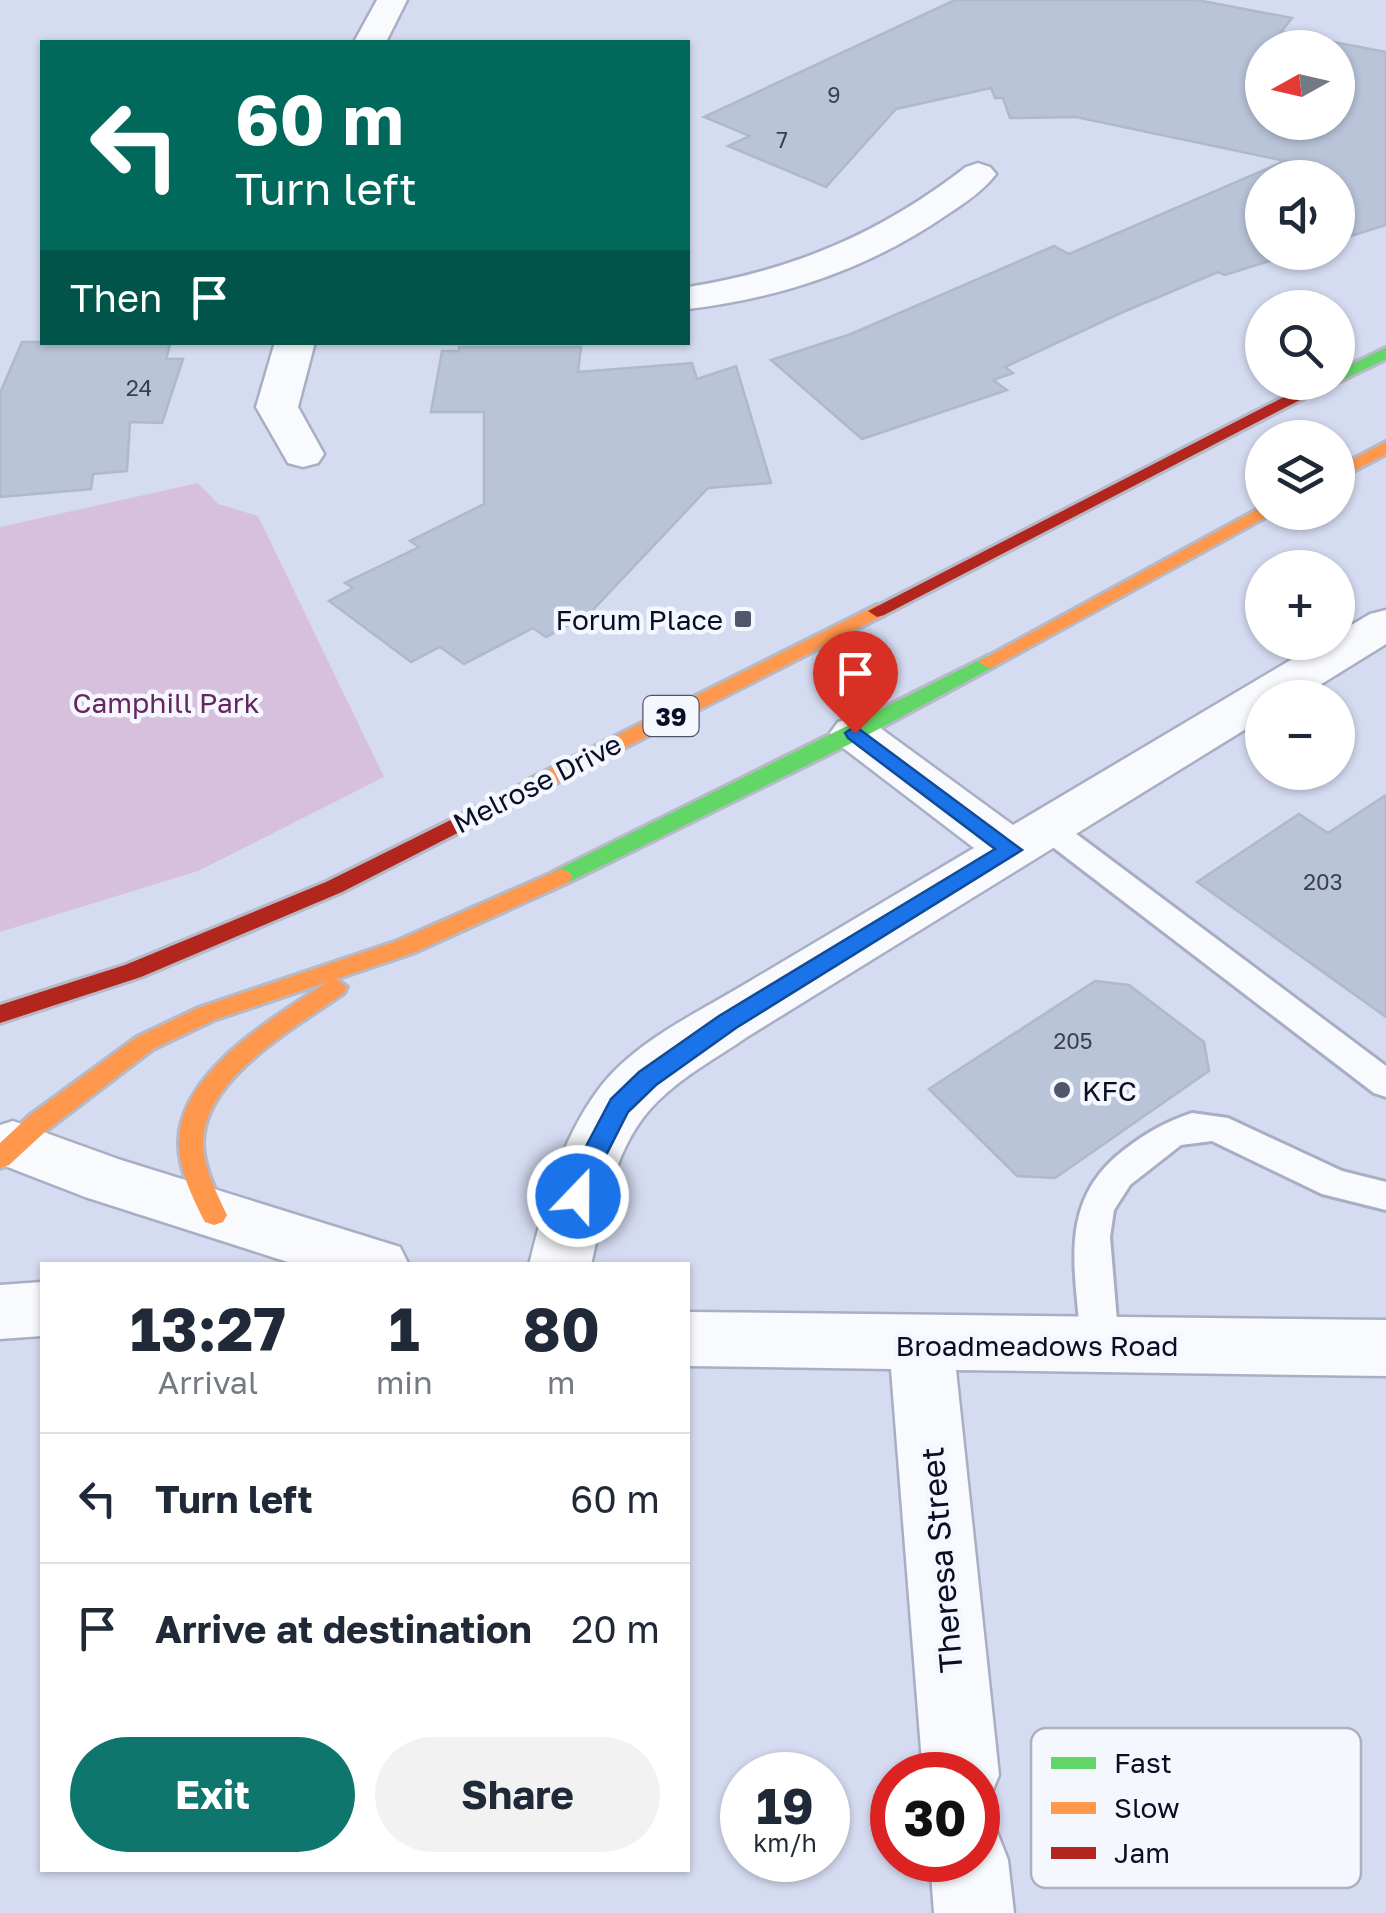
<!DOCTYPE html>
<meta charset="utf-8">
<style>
:root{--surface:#fff;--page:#f2f2f3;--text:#1f2937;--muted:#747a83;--line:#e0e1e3;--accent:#0f766e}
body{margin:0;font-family:"Golos Text",sans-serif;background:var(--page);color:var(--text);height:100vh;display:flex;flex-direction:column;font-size:38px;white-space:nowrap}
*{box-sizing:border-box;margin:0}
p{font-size:32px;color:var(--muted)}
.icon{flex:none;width:55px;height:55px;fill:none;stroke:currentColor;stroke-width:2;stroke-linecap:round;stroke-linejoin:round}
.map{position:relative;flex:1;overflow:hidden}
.side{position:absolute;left:40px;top:1262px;width:650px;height:610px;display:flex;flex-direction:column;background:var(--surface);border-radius:0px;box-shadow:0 2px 8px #0004}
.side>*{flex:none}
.banner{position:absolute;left:40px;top:40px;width:650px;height:305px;border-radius:0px;box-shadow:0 2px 8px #0004;background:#00695c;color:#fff;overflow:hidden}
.needle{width:65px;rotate:262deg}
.tools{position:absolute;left:1245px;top:30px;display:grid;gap:20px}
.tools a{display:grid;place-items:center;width:110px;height:110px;border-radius:50%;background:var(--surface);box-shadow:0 2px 8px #0004;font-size:50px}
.speed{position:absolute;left:720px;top:1752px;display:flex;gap:20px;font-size:50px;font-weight:700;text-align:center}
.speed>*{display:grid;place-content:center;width:130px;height:130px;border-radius:50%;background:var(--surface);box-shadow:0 2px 8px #0004;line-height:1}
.speed small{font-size:25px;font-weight:400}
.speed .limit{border:15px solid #d22;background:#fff;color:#111}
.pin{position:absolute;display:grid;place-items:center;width:85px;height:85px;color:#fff;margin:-102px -42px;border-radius:50% 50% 50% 0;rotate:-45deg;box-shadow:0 0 10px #0007}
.pin .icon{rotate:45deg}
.me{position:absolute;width:110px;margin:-55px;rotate:22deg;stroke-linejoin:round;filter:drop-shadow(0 0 8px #0008)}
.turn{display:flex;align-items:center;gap:35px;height:210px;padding:0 30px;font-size:45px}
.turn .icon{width:130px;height:130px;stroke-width:2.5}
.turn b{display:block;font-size:70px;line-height:85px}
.then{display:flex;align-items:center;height:95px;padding:0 30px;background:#0003;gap:20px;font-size:38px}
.eta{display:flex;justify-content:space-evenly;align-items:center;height:170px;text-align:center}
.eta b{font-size:60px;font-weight:700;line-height:70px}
.action{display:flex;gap:20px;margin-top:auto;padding:20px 30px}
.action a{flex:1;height:115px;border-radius:60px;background:var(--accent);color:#fff;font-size:40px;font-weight:700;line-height:115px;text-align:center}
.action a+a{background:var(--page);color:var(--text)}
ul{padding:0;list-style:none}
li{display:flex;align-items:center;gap:30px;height:130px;padding:0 30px;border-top:2px solid var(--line)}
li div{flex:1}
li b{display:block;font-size:38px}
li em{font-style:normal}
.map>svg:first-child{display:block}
.green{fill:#d6c0de}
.building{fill:#b9c4d9;stroke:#aeb9cd;stroke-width:2.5;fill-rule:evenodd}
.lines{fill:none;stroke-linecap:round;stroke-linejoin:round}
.lane-casing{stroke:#a8aec3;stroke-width:6}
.street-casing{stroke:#a8aec3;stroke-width:5}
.fast-casing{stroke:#b6b9c6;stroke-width:6}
.slow-casing{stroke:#b6b9c6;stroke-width:6}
.jam-casing{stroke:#b6b9c6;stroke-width:6}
.lane{fill:#f9fafd;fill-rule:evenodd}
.street{fill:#f9fafd;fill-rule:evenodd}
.fast{fill:#63d668;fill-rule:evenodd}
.slow{fill:#ff974d;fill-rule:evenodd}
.jam{fill:#b3261e;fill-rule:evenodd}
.route{fill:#1a73e8;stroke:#114b97;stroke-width:2.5}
.poi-dot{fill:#51566c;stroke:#f5f7fe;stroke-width:4}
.labels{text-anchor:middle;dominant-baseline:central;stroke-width:9;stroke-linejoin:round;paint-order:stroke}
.number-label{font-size:22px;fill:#383e54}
.shield{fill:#f5f7fe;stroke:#505466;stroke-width:2.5}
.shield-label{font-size:25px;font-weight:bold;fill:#0a0e25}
.poi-label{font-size:28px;fill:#0a0e25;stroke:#f5f7fe;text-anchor:end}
.park-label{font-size:28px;fill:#67255f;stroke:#f5f7fe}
.street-label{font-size:28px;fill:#0a0e25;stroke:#f5f7fe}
.near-street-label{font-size:32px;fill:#0a0e25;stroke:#f5f7fe}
.key{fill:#f5f7fe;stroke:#aeb1bd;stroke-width:2.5}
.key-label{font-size:28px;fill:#0a0e25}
</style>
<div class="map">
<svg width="1386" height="1913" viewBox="0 0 1386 1913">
<rect width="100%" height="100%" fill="#d5dbf1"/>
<path class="green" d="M198,483L218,504L258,516L384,777L198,871L0,932V527Z"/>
<path class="building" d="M955,0H1197L1292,18L1281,32L1386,52V225L1338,240V178H1262V252H1298L1225,275L1218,272L1123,312L1005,367L1013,373L993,380L1007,390L862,439L771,360L851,334L1054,246L1069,254L1285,161L1076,117L1010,118L1003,98H995L991,88L896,109L826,187L728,146L750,136L704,117ZM1262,48H1338V122H1262Z
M22,342H171L166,359H183L162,423L130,422L127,471L93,474L91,489L0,497V393Z
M459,347H581L578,372L692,363L697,379L736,366L771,483L708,488L589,614L546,637L533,628L464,664L440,647L411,662L329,601L353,588L345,583L419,547L410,541L484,504V412H431L442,351H459Z
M1386,795V1017L1197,882L1299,814L1328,833Z
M1095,981L1129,985L1204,1042L1209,1071L1055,1178L1017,1176L929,1089Z"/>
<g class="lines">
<g class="lane-casing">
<path id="lane" d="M1048,818L1059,821L1386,1066V1097L1374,1093L1037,835L1033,828L1037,821Z
M1192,1113L1228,1118L1342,1171L1386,1182V1210L1322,1194L1212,1141L1181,1145L1130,1185L1114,1210L1110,1237L1119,1345L1114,1357L1100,1361L1086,1357L1081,1345C1076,1270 1056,1202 1124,1150C1146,1133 1165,1122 1192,1113Z"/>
</g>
<g class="street-casing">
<path id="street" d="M377,0H407L386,42H354Z
M978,163L990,167L996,174C984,190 965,203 948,214C870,268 782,298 688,309V287C794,270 881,233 966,167Z
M275,342H315L298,407L324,454L318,463L303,467L288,463L256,407Z
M1386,610V644L1299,698H1262V719L747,1037C717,1058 684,1075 658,1101C615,1142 604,1209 591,1265H529C544,1205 560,1141 598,1090C634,1041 701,1011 752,980C826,936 900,892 974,848L838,744L830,733L838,722L855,717L872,722L1013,825L1321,642H1338V633L1370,614Z
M13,1121L121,1160L400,1247L409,1265H297L85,1197L0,1164V1125Z
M42,1282V1336L0,1339V1285Z
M688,1312L1386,1320V1376L956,1370L999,1775L988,1802L978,1806V1775H923L891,1369L688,1366Z
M978,1825L997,1832L1008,1860L1014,1913H934L930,1860H978Z"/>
</g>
<g class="fast-casing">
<path id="fast" d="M1386,348V359L1338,382V371Z
M988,656L995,658L998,662L995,666L862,738L569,882H553L550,877L553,872Z"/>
</g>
<g class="slow-casing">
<path id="slow" d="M1386,442V454L1338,479V467Z
M1260,508L1262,512H1275L995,666L988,668L978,662Z
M877,605L884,607V615L544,789H530L527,784L530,779Z
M561,869L569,872L572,877L569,882L413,953L336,979L347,987L344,993C297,1026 205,1077 203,1141C202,1166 217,1193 227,1215L223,1222L214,1225L205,1222C193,1199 178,1168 179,1141C181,1070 275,1018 327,982L214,1020L153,1049L47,1130L9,1165L0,1168V1143L29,1116L137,1037L198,1008L397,941Z"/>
</g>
<g class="jam-casing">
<path id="jam" d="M1313,382H1335L884,615L877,617L868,611Z
M537,777L547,784L544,789L342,892L141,977L0,1023V1005L125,965L326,882Z"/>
</g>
<use href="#lane" class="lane"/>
<use href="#street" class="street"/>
<use href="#fast" class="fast"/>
<use href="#slow" class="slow"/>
<use href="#jam" class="jam"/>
</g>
<path class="route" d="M855,726L1022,850L736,1028L656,1085L628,1112L598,1171L587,1203H569L565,1196L573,1171L611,1099L639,1072L719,1016L995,849L848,738L845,733Z"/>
<g class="poi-dot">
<rect x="733" y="609" width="20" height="20" rx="5"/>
<circle cx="1062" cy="1090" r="10"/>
</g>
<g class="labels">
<g class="number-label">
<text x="834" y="94">9</text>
<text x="782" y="139">7</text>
<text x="139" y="387">24</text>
<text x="1323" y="881">203</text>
<text x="1073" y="1040">205</text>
</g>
<rect class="shield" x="643.5" y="696" width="55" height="40" rx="8"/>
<g class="shield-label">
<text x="671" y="716">39</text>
</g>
<g class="poi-label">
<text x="723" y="619">Forum Place</text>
<text x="1082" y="1090" text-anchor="start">KFC</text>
</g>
<g class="park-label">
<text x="166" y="702">Camphill Park</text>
</g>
<g class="street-label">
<text transform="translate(537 783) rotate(-27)">Melrose Drive</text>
<text x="1037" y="1345">Broadmeadows Road</text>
</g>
<g class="near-street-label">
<text transform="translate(941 1560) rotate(-95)">Theresa Street</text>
</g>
</g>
<rect x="1031" y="1728" width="330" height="160" rx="15" class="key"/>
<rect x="1051" y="1757" width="45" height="12" fill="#63d668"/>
<rect x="1051" y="1802" width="45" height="12" fill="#ff974d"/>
<rect x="1051" y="1847" width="45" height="12" fill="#b3261e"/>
<g class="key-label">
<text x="1114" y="1773">Fast</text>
<text x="1114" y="1818">Slow</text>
<text x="1114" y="1863">Jam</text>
</g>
</svg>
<div class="tools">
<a><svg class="needle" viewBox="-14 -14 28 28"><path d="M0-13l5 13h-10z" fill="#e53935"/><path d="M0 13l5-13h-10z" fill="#747a83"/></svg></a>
<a><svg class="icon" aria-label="sound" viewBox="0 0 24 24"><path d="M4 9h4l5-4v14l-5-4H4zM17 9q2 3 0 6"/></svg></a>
<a><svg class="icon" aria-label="search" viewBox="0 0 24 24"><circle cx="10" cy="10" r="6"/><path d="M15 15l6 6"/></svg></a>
<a><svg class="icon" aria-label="layers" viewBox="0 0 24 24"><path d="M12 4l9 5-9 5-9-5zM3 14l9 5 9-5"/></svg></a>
<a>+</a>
<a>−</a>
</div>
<div class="speed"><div>19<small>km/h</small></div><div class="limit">30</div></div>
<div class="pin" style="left:855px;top:733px;background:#d93025"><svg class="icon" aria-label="arrive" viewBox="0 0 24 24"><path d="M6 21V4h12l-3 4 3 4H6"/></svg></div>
<svg class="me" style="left:578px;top:1196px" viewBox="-20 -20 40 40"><circle r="17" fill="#1a73e8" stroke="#fff" stroke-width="3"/><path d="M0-11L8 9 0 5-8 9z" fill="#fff"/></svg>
<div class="banner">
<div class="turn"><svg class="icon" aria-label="left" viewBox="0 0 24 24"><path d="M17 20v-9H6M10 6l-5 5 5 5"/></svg><div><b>60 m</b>Turn left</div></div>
<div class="then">Then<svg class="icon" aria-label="arrive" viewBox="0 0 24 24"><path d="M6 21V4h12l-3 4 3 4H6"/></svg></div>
</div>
<section class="side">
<div class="eta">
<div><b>13:27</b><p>Arrival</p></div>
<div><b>1</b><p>min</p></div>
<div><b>80</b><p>m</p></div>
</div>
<ul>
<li><svg class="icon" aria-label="left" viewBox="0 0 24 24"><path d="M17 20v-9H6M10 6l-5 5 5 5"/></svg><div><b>Turn left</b></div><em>60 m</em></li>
<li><svg class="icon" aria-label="arrive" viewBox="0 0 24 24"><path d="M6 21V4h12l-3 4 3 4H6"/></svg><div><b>Arrive at destination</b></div><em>20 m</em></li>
</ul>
<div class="action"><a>Exit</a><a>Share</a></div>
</section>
</div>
